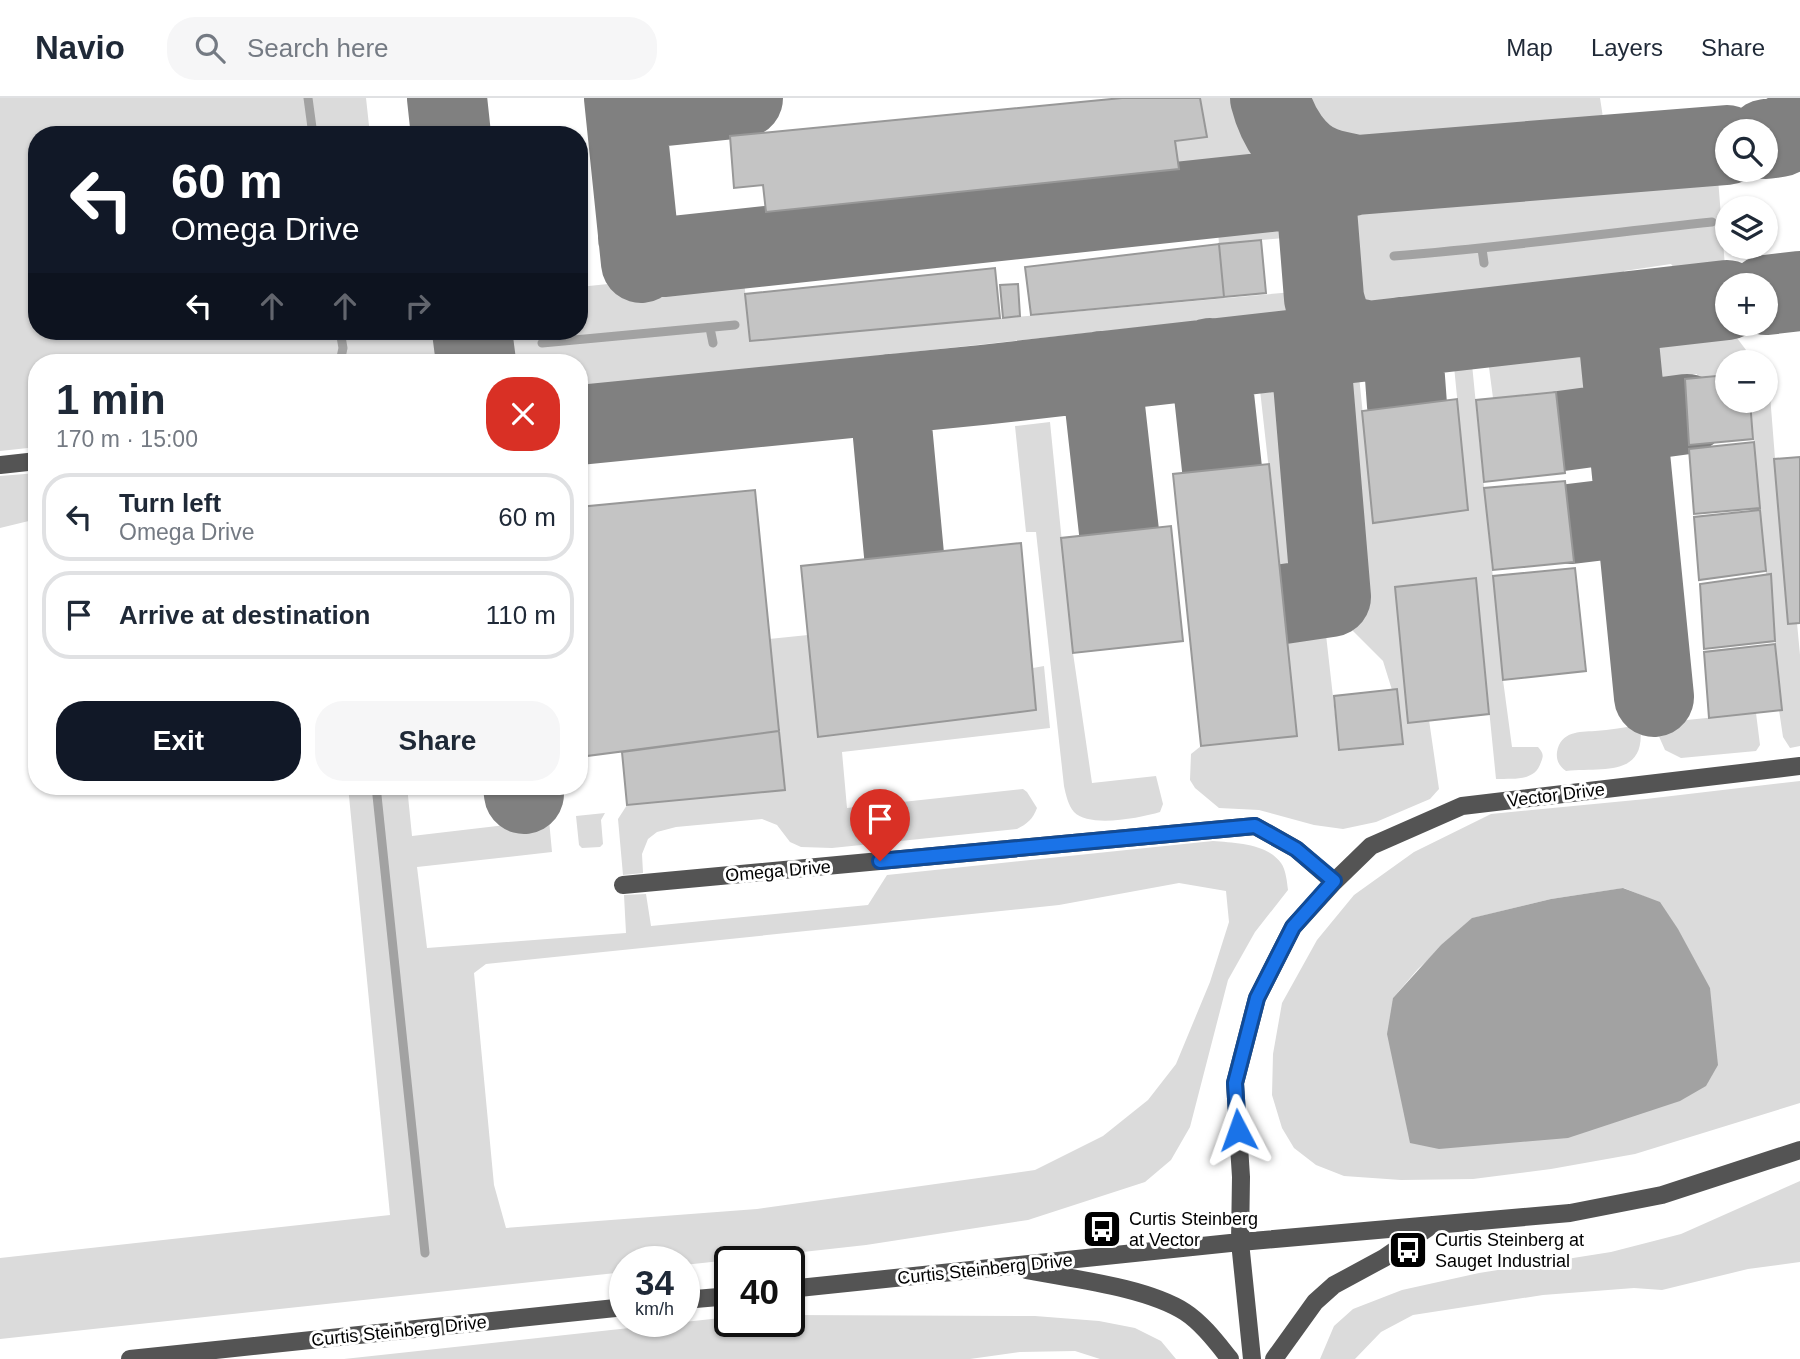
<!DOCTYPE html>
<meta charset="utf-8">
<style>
:root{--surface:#fff;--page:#f6f6f7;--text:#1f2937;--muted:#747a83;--line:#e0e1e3;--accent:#111827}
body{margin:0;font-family:Arial,sans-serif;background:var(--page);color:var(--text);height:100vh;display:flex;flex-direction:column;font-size:26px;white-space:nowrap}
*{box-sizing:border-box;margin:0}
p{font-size:23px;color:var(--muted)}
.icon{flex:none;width:38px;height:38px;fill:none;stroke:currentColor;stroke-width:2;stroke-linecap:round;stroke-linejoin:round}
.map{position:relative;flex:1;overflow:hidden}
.panel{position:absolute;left:28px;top:256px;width:560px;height:441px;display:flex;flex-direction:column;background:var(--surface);border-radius:28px;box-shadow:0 2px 5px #0004}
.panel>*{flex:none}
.guide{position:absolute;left:28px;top:28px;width:560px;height:214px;border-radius:28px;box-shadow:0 2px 5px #0004;background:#111827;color:#fff;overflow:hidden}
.tools{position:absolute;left:1715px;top:21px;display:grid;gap:14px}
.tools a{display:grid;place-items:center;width:63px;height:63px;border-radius:50%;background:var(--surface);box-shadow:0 2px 5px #0004;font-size:35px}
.speed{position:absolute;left:609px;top:1148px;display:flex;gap:14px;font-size:35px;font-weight:700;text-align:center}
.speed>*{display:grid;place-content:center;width:91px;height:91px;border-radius:50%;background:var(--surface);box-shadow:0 2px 5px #0004;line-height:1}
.speed small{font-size:18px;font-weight:400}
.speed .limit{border:4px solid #111;border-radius:10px;background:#fff;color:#111}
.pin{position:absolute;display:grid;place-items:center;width:60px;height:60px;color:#fff;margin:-72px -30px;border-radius:50% 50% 50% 0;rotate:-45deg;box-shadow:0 0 7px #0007}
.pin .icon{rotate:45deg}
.me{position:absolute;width:77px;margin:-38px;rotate:356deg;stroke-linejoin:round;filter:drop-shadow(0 0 5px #0008)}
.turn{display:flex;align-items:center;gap:24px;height:147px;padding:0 28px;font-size:32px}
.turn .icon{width:91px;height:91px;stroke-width:2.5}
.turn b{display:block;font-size:49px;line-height:60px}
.lanes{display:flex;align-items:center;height:66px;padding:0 28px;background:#0003;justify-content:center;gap:35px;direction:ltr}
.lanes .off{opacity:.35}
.round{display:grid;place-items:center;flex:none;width:74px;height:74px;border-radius:28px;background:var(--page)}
.overview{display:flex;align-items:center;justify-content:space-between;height:119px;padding:0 28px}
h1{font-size:42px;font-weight:700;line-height:52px}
.cta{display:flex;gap:14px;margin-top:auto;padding:14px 28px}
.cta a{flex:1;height:80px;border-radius:28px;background:var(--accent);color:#fff;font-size:28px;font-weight:700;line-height:80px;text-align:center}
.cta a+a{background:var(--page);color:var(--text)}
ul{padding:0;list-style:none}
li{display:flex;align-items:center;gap:21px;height:88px;margin:0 14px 10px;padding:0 14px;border:4px solid var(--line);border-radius:28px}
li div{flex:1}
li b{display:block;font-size:26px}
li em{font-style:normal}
header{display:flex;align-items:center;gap:42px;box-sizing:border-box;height:98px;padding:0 35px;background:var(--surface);border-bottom:2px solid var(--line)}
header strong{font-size:33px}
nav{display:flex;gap:38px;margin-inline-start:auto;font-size:24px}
.search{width:490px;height:63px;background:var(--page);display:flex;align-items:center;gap:18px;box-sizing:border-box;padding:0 24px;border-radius:28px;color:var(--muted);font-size:26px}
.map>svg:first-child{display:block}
.green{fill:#dbdbdb;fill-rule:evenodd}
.water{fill:#a2a2a2}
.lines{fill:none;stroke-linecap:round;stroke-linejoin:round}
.stream{stroke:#a2a2a2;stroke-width:9}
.taxiway{stroke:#808080;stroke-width:80}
.building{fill:#c4c4c4;stroke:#989898;stroke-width:2}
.minor{stroke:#545454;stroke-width:18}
.route-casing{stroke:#114b97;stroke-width:18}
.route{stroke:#1a73e8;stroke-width:12}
.labels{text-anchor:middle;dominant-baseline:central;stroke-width:6;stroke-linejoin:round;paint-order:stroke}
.street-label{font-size:18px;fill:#000;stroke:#fff}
.poi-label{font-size:18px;fill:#000;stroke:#fff;text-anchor:start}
</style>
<header>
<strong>Navio</strong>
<div class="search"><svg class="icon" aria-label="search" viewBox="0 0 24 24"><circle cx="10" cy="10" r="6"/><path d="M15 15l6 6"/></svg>Search here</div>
<nav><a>Map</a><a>Layers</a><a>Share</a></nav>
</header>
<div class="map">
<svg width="1800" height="1261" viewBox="0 0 1800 1261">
<rect width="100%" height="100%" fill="#fff"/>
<path class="green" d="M0,0H366L370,37H37V233H447L449,252L445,254V264H37V349L0,353Z
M1200,0H1242C1250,30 1264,52 1285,74L1181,85L1175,43L1207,39Z
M1299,0H1600L1604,26L1390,49L1348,47L1327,36L1312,25Z
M1717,68L1726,181L1686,185L1671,166L1624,173L1623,193L1421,214L1364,210L1344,164L1337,108Z
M1271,114L1292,116L1295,139L1219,146L1217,121Z
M743,172L750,243L1293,194L1290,213L609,287L579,290V264H508L501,233H579V189Z
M1728,228L1755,264H1727V277L1698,280L1697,276L1679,277V281L1646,285C1642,260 1639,251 1663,239V236Z
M1573,244C1601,252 1600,263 1604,289L1493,300L1487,254Z
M1471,256L1503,582L1512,649H1538C1543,655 1544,657 1541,664C1535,684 1514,680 1496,681L1476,481L1395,489L1408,624L1429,622L1439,691L1430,701L1376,724L1343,731L1314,727L1259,712L1219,710L1195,690L1190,682L1191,656L1201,648L1297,638L1286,534L1325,528L1339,652L1403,645L1397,591L1392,592L1383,563L1347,527L1320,284L1359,278L1374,425L1468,411L1453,258Z
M1766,279L1769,284L1788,526L1797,525L1800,557V648L1790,650L1783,639L1779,612L1771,476H1766L1750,303H1766Z
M1299,286L1318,472L1281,480L1260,292Z
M1050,324L1073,555L1092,685L1156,678L1163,706L1160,714C1140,720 1089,730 1074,714C1068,707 1066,697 1064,688L1036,434H1026L1015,328Z
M37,375V421L0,430V378Z
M808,537L818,639L1035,612L1033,570L1044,568L1050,630L842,654L847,710L1023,691L1027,694L1037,710C1033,721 1027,726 1017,731L832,750L801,749L790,744L777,727L762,721L676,729L657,734L648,741L642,756L643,775L623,777L618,721L627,707L784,692L769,541Z
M1756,615L1760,647L1756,653L1681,660L1665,652L1657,634V625Z
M1640,627C1647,680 1604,669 1566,673C1559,668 1556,662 1557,654C1561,633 1579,634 1595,633C1610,632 1625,629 1640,627Z
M1800,683V1005L1635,1056L1551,1071L1473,1081L1401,1082L1344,1078L1316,1067L1294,1050L1282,1030L1272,997L1273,956L1282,905L1317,842L1354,797L1414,754L1491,716L1646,701ZM1624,790L1660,805L1393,900L1418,871L1473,820L1551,801Z
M348,688H407L412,738L549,722L552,754L417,769L427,850L626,835L624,797L646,796L651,828L868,807L887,777L1213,743C1235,745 1266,745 1281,765C1286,772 1287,784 1288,792L1255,834L1228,882L1190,1029L1171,1062L1145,1084L1028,1122L866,1147L684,1167V1164H625V1174L0,1241V1160L390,1117ZM1179,785L1226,793L1229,824L1210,884L1176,966L1148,1002L1103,1038L1035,1072L757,1111L506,1130L494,1087L474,875L486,866L1059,807Z
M605,715L601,722L603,746L600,749L582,750L579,747L576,718Z
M1800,1083V1164L1748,1171L1662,1192L1634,1190L1543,1197L1413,1217L1381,1234L1355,1261H1320L1334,1228L1353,1211L1402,1192L1479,1175L1611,1154L1681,1136Z
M789,1217L1035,1218L1099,1223L1135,1230L1161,1243L1176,1261H1100L1075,1253L1020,1254L970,1261H344L730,1219V1223H789Z"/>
<path class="water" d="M1623,790L1660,804L1678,831L1710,890L1718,967L1706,988L1680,1003L1568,1040L1439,1051L1410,1045L1387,936L1393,900L1441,847L1472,820L1551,801Z"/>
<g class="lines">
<path class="stream" d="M308,0L313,37
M1482,151L1484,165
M1394,158C1500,150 1606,135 1712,124
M710,230L713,245
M542,245L735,227
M340,264L343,250L340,233
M370,264L406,261
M376,688L425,1155"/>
<path class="taxiway" d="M447,0L451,37
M624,0L641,165
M633,0L644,7L656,9L743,0
M1270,0C1277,28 1296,59 1324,69C1334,73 1347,75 1357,77L1727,47
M1766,41L1780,39L1800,28
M1304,58L1311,70L1315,87L1324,200C1331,231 1340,238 1370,243
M638,140L652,156L664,159L1288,92L1357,77
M1766,197L1800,193
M1616,215L1654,599
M472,233L476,264
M1402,239L1407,307
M1210,260L1222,371
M1101,273L1119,434
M889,296L904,457
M579,327L982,287L1727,202
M1561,333L1687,316
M1570,426L1636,418
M1284,506L1331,499L1310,249
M523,688L524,696"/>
</g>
<path class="building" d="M1122,0H1200L1207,39L1175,43L1179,71L766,114L763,87L734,90L730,38Z
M1261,142L1266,195L1224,199L1219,146Z
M1219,146L1224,199L1031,217L1025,169Z
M995,170L1000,220L750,243L745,196Z
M1018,186L1020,218L1003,220L1000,187Z
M1727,277V303H1750L1753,341L1689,347L1685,281Z
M1556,294L1565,375L1484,384L1476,302Z
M1457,301L1468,412L1373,425L1362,313Z
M1754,344L1760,410L1694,416L1689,351Z
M1800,359V525L1788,526L1774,361Z
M1269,366L1297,638L1201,648L1173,376Z
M1565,383L1574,464L1493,472L1484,390Z
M755,392L779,633L579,659V409Z
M1760,412L1766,473L1699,482L1694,419Z
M1171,428L1183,543L1073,555L1061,440Z
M1021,445L1036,612L818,639L801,468Z
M1575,470L1586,573L1503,582L1493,478Z
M1771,476L1775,543L1704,551L1700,486Z
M1476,480L1489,616L1408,625L1395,489Z
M1775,546L1782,612L1709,620L1704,554Z
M1397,591L1403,646L1339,652L1334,598Z
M779,633L785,692L627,707L622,654Z"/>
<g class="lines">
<path class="minor" d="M0,367L37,363
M623,787L1255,728L1296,751L1334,784
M1026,1172C1072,1181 1146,1189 1185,1214C1202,1225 1217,1245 1230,1261
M789,1191L1240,1144L1570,1115L1662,1097L1800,1052
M684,1202L730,1198
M130,1261L625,1209
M1252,1261L1240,1144L1241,1079L1235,985L1257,900L1293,829L1334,784L1371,748L1462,708L1800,668
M1274,1261L1315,1204L1334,1187L1384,1160L1432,1127"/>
</g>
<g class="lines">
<g class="route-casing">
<path id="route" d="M880,763L1255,728L1296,751L1334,783L1293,829L1257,900L1235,985L1238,1032"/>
</g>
<use href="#route" class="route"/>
</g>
<defs>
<g id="bus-square" transform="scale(2.0125)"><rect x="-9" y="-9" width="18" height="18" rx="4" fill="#000" stroke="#fff"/><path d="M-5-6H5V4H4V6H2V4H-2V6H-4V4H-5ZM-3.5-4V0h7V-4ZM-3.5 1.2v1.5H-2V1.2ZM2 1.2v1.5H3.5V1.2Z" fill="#fff"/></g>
</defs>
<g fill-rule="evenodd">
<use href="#bus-square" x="1102" y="1131"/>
<use href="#bus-square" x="1408" y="1152"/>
</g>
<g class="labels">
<g class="street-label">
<text transform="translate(1556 697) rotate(-7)">Vector Drive</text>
<text transform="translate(778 773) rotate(-5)">Omega Drive</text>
<text transform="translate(985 1171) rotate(-6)">Curtis Steinberg Drive</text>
<text transform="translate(399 1233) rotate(-6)">Curtis Steinberg Drive</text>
</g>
<g class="poi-label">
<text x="1129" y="1121">Curtis Steinberg<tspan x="1129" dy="21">at Vector</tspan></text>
<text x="1435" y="1142">Curtis Steinberg at<tspan x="1435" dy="21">Sauget Industrial</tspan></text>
</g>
</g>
</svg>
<div class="tools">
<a><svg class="icon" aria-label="search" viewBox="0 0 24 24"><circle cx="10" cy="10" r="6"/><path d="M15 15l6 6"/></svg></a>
<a><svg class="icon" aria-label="layers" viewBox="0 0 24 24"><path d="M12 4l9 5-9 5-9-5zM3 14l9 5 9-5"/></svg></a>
<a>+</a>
<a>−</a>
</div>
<div class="speed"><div>34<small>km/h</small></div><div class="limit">40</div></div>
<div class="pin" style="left:880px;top:763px;background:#d93025"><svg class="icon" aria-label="arrive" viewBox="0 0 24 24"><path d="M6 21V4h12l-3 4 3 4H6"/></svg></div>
<svg class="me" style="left:1238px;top:1032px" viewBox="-20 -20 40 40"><path d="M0-17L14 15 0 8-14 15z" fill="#1a73e8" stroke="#fff" stroke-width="4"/></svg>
<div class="guide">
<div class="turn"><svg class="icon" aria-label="left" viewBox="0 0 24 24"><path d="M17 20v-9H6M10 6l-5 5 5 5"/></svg><div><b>60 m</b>Omega Drive</div></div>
<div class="lanes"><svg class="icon" aria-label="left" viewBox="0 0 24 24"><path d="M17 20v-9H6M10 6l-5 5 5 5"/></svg><svg class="icon off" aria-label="ahead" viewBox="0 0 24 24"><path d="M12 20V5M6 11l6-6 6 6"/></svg><svg class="icon off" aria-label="ahead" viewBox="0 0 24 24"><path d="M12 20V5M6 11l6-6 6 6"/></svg><svg class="icon off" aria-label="right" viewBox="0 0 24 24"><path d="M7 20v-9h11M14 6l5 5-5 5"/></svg></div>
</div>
<section class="panel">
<div class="overview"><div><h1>1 min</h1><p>170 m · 15:00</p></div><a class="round" style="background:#d93025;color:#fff"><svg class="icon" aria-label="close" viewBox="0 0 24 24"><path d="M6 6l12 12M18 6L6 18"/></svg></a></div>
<ul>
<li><svg class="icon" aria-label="left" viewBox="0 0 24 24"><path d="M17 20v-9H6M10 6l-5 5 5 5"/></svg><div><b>Turn left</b><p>Omega Drive</p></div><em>60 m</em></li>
<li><svg class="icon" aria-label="arrive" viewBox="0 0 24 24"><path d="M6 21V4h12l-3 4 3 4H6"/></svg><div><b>Arrive at destination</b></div><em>110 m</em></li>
</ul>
<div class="cta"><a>Exit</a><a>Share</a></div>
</section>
</div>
